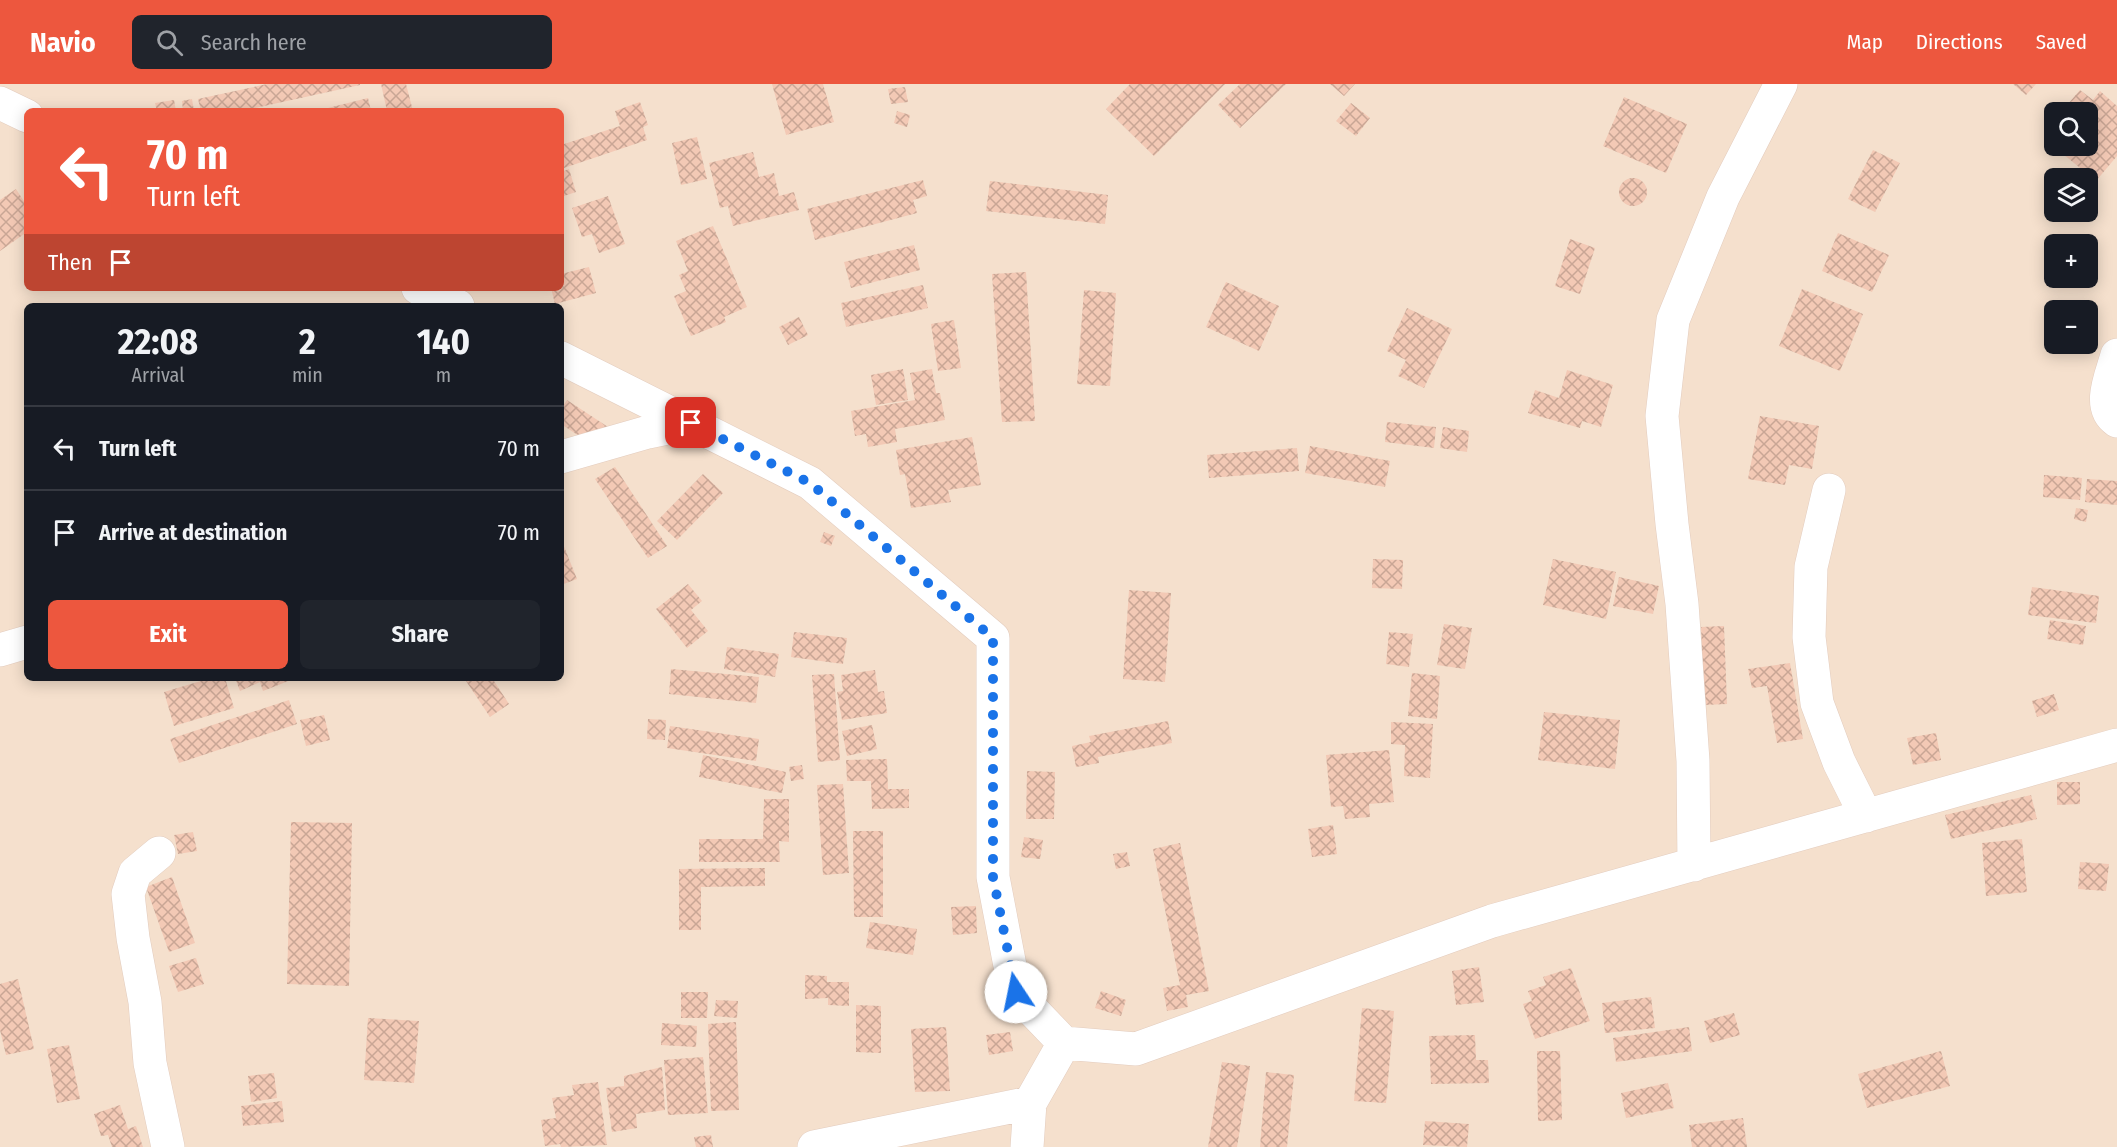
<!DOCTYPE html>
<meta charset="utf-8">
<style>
:root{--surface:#171b24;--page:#20242c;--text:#f1f3f6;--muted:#9ea1a6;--line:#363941;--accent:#ed573e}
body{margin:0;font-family:"Fira Sans Condensed",sans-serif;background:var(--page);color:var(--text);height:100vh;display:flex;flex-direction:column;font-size:22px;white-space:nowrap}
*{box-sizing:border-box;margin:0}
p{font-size:20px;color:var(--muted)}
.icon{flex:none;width:33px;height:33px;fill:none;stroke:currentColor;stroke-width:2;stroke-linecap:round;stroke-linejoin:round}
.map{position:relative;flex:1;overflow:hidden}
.details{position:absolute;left:24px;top:219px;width:540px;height:378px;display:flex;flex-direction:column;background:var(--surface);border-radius:9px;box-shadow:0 3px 15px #0003}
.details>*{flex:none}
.hud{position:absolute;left:24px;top:24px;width:540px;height:183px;border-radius:9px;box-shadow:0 3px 15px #0003;background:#ed573e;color:#fff;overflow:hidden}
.controls{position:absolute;left:2044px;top:18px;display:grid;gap:12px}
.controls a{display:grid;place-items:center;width:54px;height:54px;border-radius:9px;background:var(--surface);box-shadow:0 3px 15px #0003;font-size:30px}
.pin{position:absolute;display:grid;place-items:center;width:51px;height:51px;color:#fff;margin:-26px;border-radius:12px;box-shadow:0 3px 9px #0006}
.me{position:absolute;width:66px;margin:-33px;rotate:349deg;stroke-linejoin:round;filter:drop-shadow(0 0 4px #0008)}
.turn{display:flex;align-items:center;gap:21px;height:126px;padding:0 24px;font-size:27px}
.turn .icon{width:78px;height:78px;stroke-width:2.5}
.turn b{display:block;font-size:42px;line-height:51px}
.then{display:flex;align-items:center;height:57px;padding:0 24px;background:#0003;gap:12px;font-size:22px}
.eta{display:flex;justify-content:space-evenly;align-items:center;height:102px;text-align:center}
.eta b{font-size:36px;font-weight:700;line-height:42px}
.primary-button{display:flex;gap:12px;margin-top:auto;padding:12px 24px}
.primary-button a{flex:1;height:69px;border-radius:9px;background:var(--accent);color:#fff;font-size:24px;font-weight:700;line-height:69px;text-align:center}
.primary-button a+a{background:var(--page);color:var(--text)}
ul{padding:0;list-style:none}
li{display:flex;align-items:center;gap:18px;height:84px;padding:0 24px;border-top:2px solid var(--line)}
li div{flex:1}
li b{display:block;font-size:22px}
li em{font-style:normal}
header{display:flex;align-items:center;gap:36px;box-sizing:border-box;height:84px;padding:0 30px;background:var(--accent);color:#fff}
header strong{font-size:28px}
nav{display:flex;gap:33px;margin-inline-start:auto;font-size:21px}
.search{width:420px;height:54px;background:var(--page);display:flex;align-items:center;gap:15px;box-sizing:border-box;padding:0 21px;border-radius:9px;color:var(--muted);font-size:22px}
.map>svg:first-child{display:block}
.residential{fill:#f5e0cd;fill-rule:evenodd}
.building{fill:url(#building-cross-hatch)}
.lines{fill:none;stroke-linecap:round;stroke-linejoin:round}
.minor-casing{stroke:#e3ccbe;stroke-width:34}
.minor{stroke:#fff;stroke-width:33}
.route{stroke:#1a73e8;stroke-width:10;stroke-dasharray:0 18}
</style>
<header>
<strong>Navio</strong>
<div class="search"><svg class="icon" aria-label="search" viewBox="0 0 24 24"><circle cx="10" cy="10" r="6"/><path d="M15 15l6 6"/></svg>Search here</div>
<nav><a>Map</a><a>Directions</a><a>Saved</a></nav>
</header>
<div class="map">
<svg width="2117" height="1063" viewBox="0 0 2117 1063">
<defs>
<pattern id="building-cross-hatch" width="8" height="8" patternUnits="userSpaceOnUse" patternTransform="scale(1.5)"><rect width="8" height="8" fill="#f3c9b5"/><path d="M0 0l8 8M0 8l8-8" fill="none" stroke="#c9a695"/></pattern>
</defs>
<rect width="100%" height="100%" fill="#fdefdf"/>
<path class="residential" d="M0,0H2117V1063H0ZM27,27H561V204H27ZM2055,28H2088V62H2055ZM2055,94H2088V128H2055ZM2055,160H2088V194H2055ZM27,222H561V594H27ZM2055,226H2088V260H2055Z"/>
<path class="building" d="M267,0H360V1L242,27H201L198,15Z
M381,0H406L413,27H387Z
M772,0H823L834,38L786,51Z
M1130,0H1225L1154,72L1106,25Z
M1240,0H1286L1240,44L1218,21Z
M1330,0H1355L1344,12Z
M2013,0H2036L2026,11Z
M905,3L908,18L891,20L888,5Z
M2080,6L2093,16L2100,7L2117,22V72L2096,97L2052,61L2055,58V62H2088V28H2061Z
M1624,13L1687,40L1666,89L1603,62Z
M368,14L371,27H320V26Z
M192,15L194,27H183L182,17Z
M174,16L176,27H157L155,19Z
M640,18L648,41L643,43L647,56L561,85V61L620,42L615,27Z
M1351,19L1370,34L1356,52L1336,37Z
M897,27L910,31L907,43L894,39Z
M697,53L707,95L681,101L672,59Z
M1873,66L1900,79L1875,128L1848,115Z
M753,68L759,93L774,89L779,112L794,108L799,126L733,142L728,122L720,124L709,79Z
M569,85L576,108L561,113V88Z
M1619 108a14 14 0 1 1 28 0a14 14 0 1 1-28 0Z
M923,96L927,112L913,116L917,129L815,156L807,125Z
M990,97L1108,111L1105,140L986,127Z
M16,105L27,122V148L0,167V116Z
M608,112L625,160L599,169L592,150L582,153L572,124Z
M713,142L747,223L724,233L726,238L691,252L674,212L686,207L679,191L688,187L676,157Z
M1838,149L1889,171L1872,208L1822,187Z
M1570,155L1595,164L1580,210L1555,202Z
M914,161L920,186L851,204L844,178Z
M589,183L596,209L555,220L551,204H561V190Z
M1026,188L1035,337L1002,338L992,190Z
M1226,198L1279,222L1259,267L1206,243Z
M923,201L928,224L846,243L841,219Z
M1802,205L1863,230L1840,287L1779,262Z
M1084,206L1116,209L1110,302L1077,300Z
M1407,224L1452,245L1424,304L1398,292L1406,276L1387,267Z
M799,233L808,251L788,261L779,243Z
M954,236L961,284L938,287L931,240Z
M903,285L908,316L876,321L871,291Z
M932,285L936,309H940L945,336L895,345L897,358L868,363L866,350L855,352L851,327L915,316L910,289Z
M1567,286L1613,301L1601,343L1582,337L1580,344L1528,329L1535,306L1559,314Z
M567,316L608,343L594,362L561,340V325Z
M1760,332L1819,342L1812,385L1789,381L1785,401L1748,395Z
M1387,338L1436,343L1434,364L1385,358Z
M1443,343L1469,347L1467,368L1440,364Z
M972,353L981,401L948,406L951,418L911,424L905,390L900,391L896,366Z
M1310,362L1390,377L1385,403L1305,389Z
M1297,364L1299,387L1209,394L1207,371Z
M615,383L667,462L648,474L595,395Z
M703,390L723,409L677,456L657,437Z
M2044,391L2082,394L2080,416L2043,413Z
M2087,395L2117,397V421L2085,418Z
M2076,424L2088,426L2086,438L2074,435Z
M824,448L835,452L831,462L820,458Z
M561,455L577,495L561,501Z
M1373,475L1403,476L1402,505L1372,504Z
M1553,475L1616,488L1606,535L1543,521Z
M1619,493L1659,502L1653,530L1613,522Z
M688,500L702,517L691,526L708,547L687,564L656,525Z
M2032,503L2099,512L2096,539L2028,531Z
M1129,506L1171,509L1165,598L1123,595Z
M2050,536L2086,542L2083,561L2047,555Z
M1444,540L1472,544L1465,585L1437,581Z
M1724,542L1727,620L1704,621L1701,543Z
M794,548L847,554L843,580L791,573Z
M1389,548L1413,550L1409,583L1386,580Z
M727,563L779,570L775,593L724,585Z
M1790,579L1803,655L1777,659L1767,602L1752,604L1748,585Z
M671,585L759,593L756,619L669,610Z
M875,586L878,608L884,607L887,629L842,636L837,608L843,607L841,591Z
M1412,589L1440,592L1437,635L1408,632Z
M834,590L840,676L818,678L812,591Z
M211,594H225L234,624L174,642L164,608Z
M235,594H296L263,607L260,598L240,607Z
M464,594H492L509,620L490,633Z
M2054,610L2059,626L2037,633L2032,617Z
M289,616L297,640L179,679L170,655Z
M1544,628L1620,636L1615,685L1538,676Z
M324,631L330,656L306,662L300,636Z
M648,635L666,636L665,656L647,655Z
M1168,637L1172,659L1098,673L1099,679L1076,683L1072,662L1091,658L1089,652Z
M1391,638L1433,640L1430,694L1404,692L1405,661L1391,660Z
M872,641L877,665L847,672L842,647Z
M670,642L759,655L756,677L667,664Z
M1936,649L1941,676L1913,681L1907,654Z
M1389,666L1394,718L1369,720L1370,733L1345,735L1343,722L1331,723L1326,671Z
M703,671L786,688L782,709L699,693Z
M887,675L888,705H909V724L872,725L871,697H847L846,676Z
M802,681L804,695L791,697L789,683Z
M1027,687L1055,688L1054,735H1026Z
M2057,698H2080V720L2057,721Z
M843,700L849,789L823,791L817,701Z
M2031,711L2037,735L1951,755L1945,731Z
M764,715H789V758L779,757L780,778H699V755H763Z
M291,738L352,739L349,902L287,900Z
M1333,741L1337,770L1312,773L1308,745Z
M853,747H883V833H854Z
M193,748L197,767L178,770L174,751Z
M1024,753L1043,756L1040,775L1021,773Z
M2022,755L2027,808L1986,812L1982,759Z
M1180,759L1209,907L1186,911L1188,923L1167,927L1163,904L1180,901L1153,765Z
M1127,768L1130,782L1116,785L1113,770Z
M2080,778L2109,780L2106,807L2078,805Z
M765,784V802L701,803V846H679V785Z
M172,793L195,859L169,868L146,803Z
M976,822L977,849L953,851L951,823Z
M870,838L917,845L913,871L866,864Z
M196,874L204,900L178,908L169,882Z
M1479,883L1484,918L1456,921L1452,887Z
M1571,884L1590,937L1535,955L1523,920L1532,917L1528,907L1546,901L1543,893Z
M805,891L827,892V898H849V922L828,921V914L805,915Z
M18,895L34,965L6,971L0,946V900Z
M1101,907L1126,916L1121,932L1095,924Z
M681,908H708L707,934H681Z
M1651,913L1655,944L1605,949L1602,919Z
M716,916L738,917L737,934L714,932Z
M856,921L881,922V969L856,968Z
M1362,924L1394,927L1386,1019L1354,1017Z
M1734,929L1740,951L1710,959L1704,937Z
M368,934L419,937L414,999L364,996Z
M736,938L739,1026L711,1027L708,940Z
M662,939L697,942L696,963L661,961Z
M946,943L950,1007L915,1008L911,945Z
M1689,943L1692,967L1616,978L1613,954Z
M1010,948L1013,967L989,971L986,951Z
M1475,951L1476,976H1488L1489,999L1431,1000L1429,952Z
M69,961L80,1015L57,1019L47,965Z
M1537,967H1560L1562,1036L1538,1037Z
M1941,967L1950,1002L1867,1024L1858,990Z
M703,973L708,1029L668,1031L664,976Z
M1222,978L1250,982L1237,1063H1208Z
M662,983L665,1026L636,1030L637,1044L612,1048L606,1004L624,1002V992Z
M1266,988L1294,991L1287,1063H1260Z
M274,989L277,1014L251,1018L248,992Z
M598,998L607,1061L561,1063L560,1060L545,1062L541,1036L556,1034L552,1014L574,1011L572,1001Z
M1668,999L1674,1024L1626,1034L1621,1009Z
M282,1017L284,1038L243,1042L241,1022Z
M120,1021L128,1045L136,1042L143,1063H112L108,1051L101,1052L94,1030Z
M1743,1034L1747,1063H1692L1689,1041Z
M1425,1037L1469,1040L1467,1063L1423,1061Z
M711,1051L713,1063H696L694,1053Z"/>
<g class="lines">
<g class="minor-casing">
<path id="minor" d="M0,19L27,32
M418,204L458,222
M2117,271C2112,290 2096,323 2117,337
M561,274L810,399L993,554V793L1015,908L1064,959L1136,965L1492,837L2117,661
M561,373L648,348L691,339
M1829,406L1811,483L1809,553L1817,619L1839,678L1866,732
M0,566L27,558
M159,769L135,789L128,810L133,854L145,918L150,979L168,1063
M1694,781L1693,677L1682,520L1672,440L1662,332L1673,236L1723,113L1781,0
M814,1063L1030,1019
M1027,1063L1030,1019L1064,959"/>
</g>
<use href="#minor" class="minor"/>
</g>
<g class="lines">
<path class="route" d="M691,339L810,399L993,554V793L1016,908"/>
</g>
</svg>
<div class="controls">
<a><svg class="icon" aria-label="search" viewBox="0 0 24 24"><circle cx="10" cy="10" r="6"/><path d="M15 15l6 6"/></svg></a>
<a><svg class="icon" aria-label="layers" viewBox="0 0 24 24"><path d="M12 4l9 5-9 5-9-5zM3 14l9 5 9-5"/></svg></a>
<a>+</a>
<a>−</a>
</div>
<div class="pin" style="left:691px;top:339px;background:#d93025"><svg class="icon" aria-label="arrive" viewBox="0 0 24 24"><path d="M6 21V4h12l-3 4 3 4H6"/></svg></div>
<svg class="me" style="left:1016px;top:908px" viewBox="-20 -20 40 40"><circle r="19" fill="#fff"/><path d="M0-13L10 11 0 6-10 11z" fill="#1a73e8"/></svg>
<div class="hud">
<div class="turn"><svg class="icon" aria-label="left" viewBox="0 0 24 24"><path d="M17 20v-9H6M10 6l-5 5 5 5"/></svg><div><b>70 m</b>Turn left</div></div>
<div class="then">Then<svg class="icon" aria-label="arrive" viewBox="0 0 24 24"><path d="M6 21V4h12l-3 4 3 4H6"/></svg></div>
</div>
<section class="details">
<div class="eta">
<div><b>22:08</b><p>Arrival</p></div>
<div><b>2</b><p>min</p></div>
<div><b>140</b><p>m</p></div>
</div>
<ul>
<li><svg class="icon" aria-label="left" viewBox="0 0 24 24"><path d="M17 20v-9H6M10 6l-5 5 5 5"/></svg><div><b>Turn left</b></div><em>70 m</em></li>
<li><svg class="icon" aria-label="arrive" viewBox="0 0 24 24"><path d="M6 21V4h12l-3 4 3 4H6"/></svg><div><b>Arrive at destination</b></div><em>70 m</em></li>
</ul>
<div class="primary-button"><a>Exit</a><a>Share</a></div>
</section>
</div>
